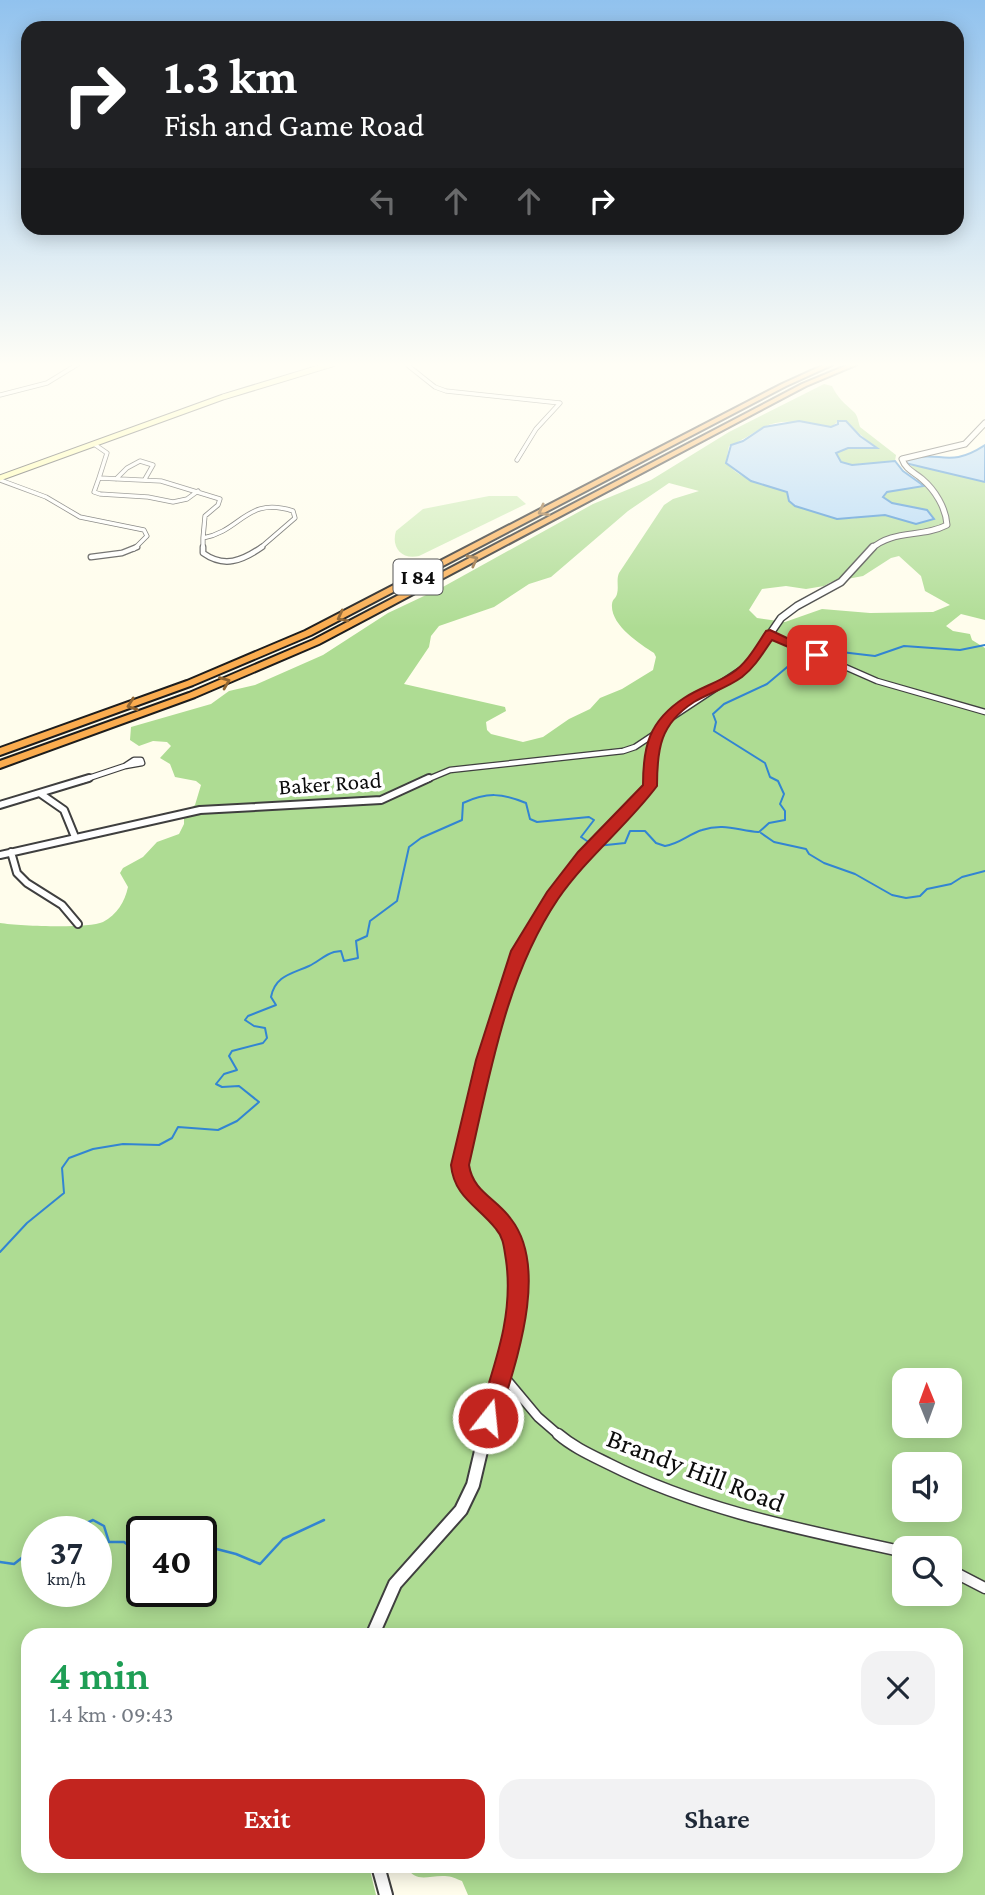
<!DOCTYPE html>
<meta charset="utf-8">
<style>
:root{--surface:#fff;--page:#f2f2f3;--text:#1f2937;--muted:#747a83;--accent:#c2251f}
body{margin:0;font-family:"Crimson Pro",serif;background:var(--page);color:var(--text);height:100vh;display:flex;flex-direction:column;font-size:26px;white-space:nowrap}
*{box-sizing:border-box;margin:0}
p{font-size:23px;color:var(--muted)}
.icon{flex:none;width:38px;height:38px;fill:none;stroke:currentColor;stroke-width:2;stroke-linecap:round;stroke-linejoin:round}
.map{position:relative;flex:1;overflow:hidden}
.side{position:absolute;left:21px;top:1628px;width:942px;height:245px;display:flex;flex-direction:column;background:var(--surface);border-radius:21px;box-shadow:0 4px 18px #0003}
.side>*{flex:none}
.guide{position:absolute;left:21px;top:21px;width:943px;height:214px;border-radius:21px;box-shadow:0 4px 18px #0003;background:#202124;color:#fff;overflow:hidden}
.needle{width:46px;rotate:359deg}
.buttons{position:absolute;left:892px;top:1368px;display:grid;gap:14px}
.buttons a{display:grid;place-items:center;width:70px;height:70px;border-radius:14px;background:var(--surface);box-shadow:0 4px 18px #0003;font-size:35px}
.speed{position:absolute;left:21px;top:1516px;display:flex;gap:14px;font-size:35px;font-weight:700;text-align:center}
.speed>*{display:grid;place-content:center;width:91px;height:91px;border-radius:50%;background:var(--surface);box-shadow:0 4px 18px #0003;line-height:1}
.speed small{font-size:18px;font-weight:400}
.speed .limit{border:4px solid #111;border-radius:10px;background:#fff;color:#111}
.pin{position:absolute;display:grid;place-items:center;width:60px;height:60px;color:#fff;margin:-30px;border-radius:14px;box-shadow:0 4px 10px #0006}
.me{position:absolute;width:77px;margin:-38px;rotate:16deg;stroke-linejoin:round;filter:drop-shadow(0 0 5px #0008)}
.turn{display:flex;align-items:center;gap:24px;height:147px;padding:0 28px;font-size:32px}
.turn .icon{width:91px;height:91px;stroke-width:2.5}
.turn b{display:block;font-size:49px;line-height:60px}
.lanes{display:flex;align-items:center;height:66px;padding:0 28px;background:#0003;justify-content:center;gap:35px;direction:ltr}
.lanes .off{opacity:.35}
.round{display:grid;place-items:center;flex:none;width:74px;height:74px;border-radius:21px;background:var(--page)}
.headline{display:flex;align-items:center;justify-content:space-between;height:119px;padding:0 28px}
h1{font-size:42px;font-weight:600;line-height:52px;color:#1e9e55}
.primary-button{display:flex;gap:14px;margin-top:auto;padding:14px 28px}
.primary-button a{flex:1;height:80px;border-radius:21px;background:var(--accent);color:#fff;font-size:28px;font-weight:600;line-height:80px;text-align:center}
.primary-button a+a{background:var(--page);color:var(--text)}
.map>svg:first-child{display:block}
.green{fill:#ccebb4}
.forest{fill:#aedc93;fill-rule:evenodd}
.water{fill:#aed6f8;stroke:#3285d2;stroke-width:2}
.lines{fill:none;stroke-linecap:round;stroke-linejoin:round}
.stream-far1{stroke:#3285d2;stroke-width:2}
.stream{stroke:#3285d2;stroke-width:2.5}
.minor-far4-casing{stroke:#3f3f3f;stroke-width:5}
.minor-far3-casing{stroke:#3f3f3f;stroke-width:7}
.minor-far2-casing{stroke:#3f3f3f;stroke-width:10}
.minor-far1-casing{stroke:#3f3f3f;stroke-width:11}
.minor-casing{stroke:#3f3f3f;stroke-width:13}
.tertiary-far4-casing{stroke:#3f3f3f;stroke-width:7}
.tertiary-far3-casing{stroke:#3f3f3f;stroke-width:9}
.tertiary-far2-casing{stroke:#3f3f3f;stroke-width:11}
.tertiary-far1-casing{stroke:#3f3f3f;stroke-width:13}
.tertiary-casing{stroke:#3f3f3f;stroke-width:16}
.secondary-casing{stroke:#2e2e2e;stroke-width:7}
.motorway-casing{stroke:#1d1d1d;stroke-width:4}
.minor-far4{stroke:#fff;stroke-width:3.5}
.minor-far3{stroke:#fff;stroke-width:4.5}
.minor-far2{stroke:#fff;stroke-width:6}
.minor-far1{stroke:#fff;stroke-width:8}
.minor{stroke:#fff;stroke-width:10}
.tertiary-far4{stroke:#fff;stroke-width:5}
.tertiary-far3{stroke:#fff;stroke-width:6}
.tertiary-far2{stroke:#fff;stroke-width:8}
.tertiary-far1{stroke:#fff;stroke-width:10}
.tertiary{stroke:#fff;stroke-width:12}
.secondary{stroke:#fffda7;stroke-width:5}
.motorway{fill:#faac4f;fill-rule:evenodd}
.oneway{stroke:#8f6431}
.route{fill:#c2251f;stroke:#7e1814;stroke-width:2}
.labels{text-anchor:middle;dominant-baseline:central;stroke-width:7;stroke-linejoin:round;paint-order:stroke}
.shield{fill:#fff;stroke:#555;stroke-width:2}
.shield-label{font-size:21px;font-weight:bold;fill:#0c0c0c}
.street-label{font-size:23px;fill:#0c0c0c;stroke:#fff}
.near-street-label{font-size:28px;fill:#0c0c0c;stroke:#fff}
</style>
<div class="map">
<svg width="985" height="1895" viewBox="0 0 985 1895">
<rect width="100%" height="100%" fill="#fffdec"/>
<path class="green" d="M489,496H517L526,504L419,556C401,560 391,547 396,531L423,509Z"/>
<path class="forest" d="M824,384L832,386C837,397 845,404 854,412C858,416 858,421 860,427L896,455L895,461L846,465L841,462L836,452L848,448H867L870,443L845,421L840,420L831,427C809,425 785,416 764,427C752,433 742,441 729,446L726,462C740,481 765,484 787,492L790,502L829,517L849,519L885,514L916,524L933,518L927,510L892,503L882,496L887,492L929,485L927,479L908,465L961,474L985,482V620L961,614L946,626L953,631L970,634L972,640L985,648V1895H468L462,1881C457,1879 451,1876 445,1876C428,1875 416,1884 406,1866H956V1634H28V1866H369L376,1895H0V923C19,926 88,929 103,922C117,915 125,901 128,887L120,873L123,868L143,857L157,842L179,834L184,824V813L195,805L201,785L196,781L175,777L170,764L160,758L171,746L167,742L153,741L139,746L130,740L131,727L211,704L229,691L255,685L323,655L388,613L441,588L593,504L651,480L729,432ZM669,483L699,491L673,499L664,505L619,573C616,580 619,587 617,594C615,600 613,598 612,604C610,625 640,644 654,653L656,657L653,670L622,689L600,698L590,709L569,719L543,737L523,742L491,734L487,730L486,722L506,711L505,707L404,684L429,647L431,636L439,626L494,607L529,584L551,577L628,511ZM899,556L921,576L925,591L950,605L933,612L870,613L822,609L785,622L757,618L749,610L762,589L786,586L806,589L824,586L831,582L863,576L891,558ZM905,1381H950V1426H905ZM905,1465H950V1510H905ZM37,1531H96V1591H37ZM142,1531H201V1591H142ZM905,1549H950V1594H905Z"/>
<path class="water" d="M799,421L831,427L838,424V421H846L860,436L877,448H848L836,453L841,462L852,465L895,461L903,471L924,486L887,492L883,497L892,503L927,510L934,519L916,524L885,515L837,519L795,506L789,501L787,492L751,481L726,463L731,445L743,441L764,427Z
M985,445V482L905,463L907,459C942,450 948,469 985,445Z"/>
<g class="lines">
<path class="stream-far1" d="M831,657L841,652L875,656L904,646L960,650L985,645
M759,832L769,823L785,820V811L780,804L784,794L778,781L770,777L765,763L714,731L716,722L713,714L724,704L767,684L792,663L807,658L824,663
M761,833L774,842L806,849L809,854L824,863L855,874L892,895L906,898L920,896L927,889L951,884L962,877L985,871
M597,846L625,843L630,831H645L656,843L665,846C679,844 689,834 702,830C723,823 737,830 758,832
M0,1252L27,1223L64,1193L62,1168L69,1158L93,1149L123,1144L159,1145L172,1138L178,1127L218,1130L237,1121L259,1102L239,1086L222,1087L216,1084L224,1074L237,1070L229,1056L232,1051L263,1043L267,1038L265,1028L254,1026L245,1020L248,1016L276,1005L271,997C275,976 291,974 309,966C318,962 324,955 334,952L341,951L344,961L358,958L356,941L367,936L370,921L397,901L409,847L421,838L462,820L463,803C487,792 502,793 526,803L530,819L537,822L589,817L594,820L581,837L590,843"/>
<path class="stream" d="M70,1531L93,1520L104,1526L109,1542H124L132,1548L142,1545
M201,1545L236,1554L260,1564L283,1539L324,1520
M0,1562L14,1564L37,1546"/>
<g class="minor-far4-casing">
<path id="minor-far4" d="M406,364L435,387L446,391L560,403
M0,395L47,383L78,364
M94,444L107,453L99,478L161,481L220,499L218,505L205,516L203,538
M517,460L536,429L560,403
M99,478L94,492L100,494L148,497L173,502L187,499L198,491
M116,479L127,468L140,461L153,465L145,479
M0,480L46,497L80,517L144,530L147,536L134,549
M203,549V538C242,531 246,496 293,511L295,518L259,549"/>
</g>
<g class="minor-far3-casing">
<path id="minor-far3" d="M203,547V553C224,568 242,561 262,547
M91,557L122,553L137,547
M770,634L877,681L985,712
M134,760H141L142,763L125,766Z
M83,780L125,766
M426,780L450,770L623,751L635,747L656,733"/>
</g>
<g class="minor-far2-casing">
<path id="minor-far2" d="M41,794L64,810L75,837
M0,805L89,778
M11,852L17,873L27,883L62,905L78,924
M0,855L200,810L381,800L429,778"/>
</g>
<g class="minor-far1-casing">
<path id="minor-far1" d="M502,1374L538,1417L560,1436"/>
</g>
<g class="minor-casing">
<path id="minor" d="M558,1434C573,1447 591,1455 609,1464C702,1511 804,1530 905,1552
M950,1570L985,1588"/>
</g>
<g class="tertiary-far4-casing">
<path id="tertiary-far4" d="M871,549C893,529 922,538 947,525C946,508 935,490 922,479C914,472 906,470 902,459L965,444L985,423"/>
</g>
<g class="tertiary-far3-casing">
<path id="tertiary-far3" d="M651,780C652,755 651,739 668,719L748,666L781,618L797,606L841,582L873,547"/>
</g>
<g class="tertiary-far2-casing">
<path id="tertiary-far2" d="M480,1071C497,1004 521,936 564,881C590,847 622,819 650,786L651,778"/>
</g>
<g class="tertiary-far1-casing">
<path id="tertiary-far1" d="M480,1069L460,1165C465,1197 496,1205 509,1233C540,1299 497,1371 485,1436"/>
</g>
<g class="tertiary-casing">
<path id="tertiary" d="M373,1634L395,1584L461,1510L473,1485L485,1434
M378,1866L386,1895"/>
</g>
<g class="secondary-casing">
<path id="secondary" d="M0,478L223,397L332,364"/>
</g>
<g class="motorway-casing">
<path id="motorway" d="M826,364L832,365L786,386L311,635L193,685L0,755V748L187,681L305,631L782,384Z
M850,364H858L806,386L319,644L195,697L0,768V761L189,693L313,640L802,384Z"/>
</g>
<use href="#minor-far4" class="minor-far4"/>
<use href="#minor-far3" class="minor-far3"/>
<use href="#minor-far2" class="minor-far2"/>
<use href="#minor-far1" class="minor-far1"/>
<use href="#minor" class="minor"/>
<use href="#tertiary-far4" class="tertiary-far4"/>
<use href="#tertiary-far3" class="tertiary-far3"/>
<use href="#tertiary-far2" class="tertiary-far2"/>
<use href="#tertiary-far1" class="tertiary-far1"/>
<use href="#tertiary" class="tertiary"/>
<use href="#secondary" class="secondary"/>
<use href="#motorway" class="motorway"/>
</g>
<defs><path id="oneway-chevron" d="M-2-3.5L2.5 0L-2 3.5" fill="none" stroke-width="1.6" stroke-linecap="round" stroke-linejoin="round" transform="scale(1.75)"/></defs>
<g class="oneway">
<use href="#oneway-chevron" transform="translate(543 511) rotate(152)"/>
<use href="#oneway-chevron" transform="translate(473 560) rotate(-28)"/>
<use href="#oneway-chevron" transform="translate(342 617) rotate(153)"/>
<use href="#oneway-chevron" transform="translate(225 682) rotate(-22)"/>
<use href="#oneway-chevron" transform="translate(132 705) rotate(160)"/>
</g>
<linearGradient id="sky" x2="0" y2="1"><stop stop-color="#91c2ee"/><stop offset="0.58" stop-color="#fffef6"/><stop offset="1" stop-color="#fffef6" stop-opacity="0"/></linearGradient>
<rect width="985" height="629" fill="url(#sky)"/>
<path class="route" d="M770,630L823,655L817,659L812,657L772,640C763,653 755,667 742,677C727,688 709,693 694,702C660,724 657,749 657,786C627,826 587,857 558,899C506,976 490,1074 469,1165C473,1192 496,1198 511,1219C550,1269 515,1364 499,1418L496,1426L488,1429L481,1426L478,1418C494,1365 514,1316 506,1260C504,1249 504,1238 496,1229C478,1206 454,1197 451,1165L476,1060L511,951L547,892L578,852L643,785C643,746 649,721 684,698C699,688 717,683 732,673C747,663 756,646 766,631Z"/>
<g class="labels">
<rect class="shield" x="393.5" y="559.5" width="49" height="35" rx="5"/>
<g class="shield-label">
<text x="418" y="577">I 84</text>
</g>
<g class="street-label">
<text transform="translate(330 783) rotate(-4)">Baker Road</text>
</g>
<g class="near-street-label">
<text transform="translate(696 1470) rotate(21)">Brandy Hill Road</text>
</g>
</g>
</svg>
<div class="buttons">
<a><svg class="needle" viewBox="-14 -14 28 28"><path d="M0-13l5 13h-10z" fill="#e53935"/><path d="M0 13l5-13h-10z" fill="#747a83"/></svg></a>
<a><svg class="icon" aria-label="sound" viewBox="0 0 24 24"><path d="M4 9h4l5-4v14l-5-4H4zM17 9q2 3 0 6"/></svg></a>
<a><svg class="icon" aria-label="search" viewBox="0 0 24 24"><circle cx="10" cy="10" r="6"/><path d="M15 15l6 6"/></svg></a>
</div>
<div class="speed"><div>37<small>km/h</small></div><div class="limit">40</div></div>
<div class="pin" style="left:817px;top:655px;background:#d93025"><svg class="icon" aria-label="arrive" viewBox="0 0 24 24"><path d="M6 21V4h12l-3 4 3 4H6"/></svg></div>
<svg class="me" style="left:488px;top:1418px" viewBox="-20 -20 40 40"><circle r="17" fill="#c2251f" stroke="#fff" stroke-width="3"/><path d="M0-11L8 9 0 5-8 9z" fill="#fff"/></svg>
<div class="guide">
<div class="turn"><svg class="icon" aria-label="right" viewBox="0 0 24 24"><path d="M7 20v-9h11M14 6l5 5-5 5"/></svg><div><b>1.3 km</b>Fish and Game Road</div></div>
<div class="lanes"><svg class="icon off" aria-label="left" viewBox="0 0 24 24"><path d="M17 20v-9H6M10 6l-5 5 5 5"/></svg><svg class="icon off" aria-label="ahead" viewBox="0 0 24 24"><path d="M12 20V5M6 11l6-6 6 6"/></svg><svg class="icon off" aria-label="ahead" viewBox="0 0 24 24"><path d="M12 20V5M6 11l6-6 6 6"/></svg><svg class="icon" aria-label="right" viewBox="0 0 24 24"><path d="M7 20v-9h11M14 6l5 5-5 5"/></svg></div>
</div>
<section class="side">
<div class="headline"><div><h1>4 min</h1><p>1.4 km · 09:43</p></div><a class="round"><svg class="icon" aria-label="close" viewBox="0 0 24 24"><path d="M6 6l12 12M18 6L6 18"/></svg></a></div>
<div class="primary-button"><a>Exit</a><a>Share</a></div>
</section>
</div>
